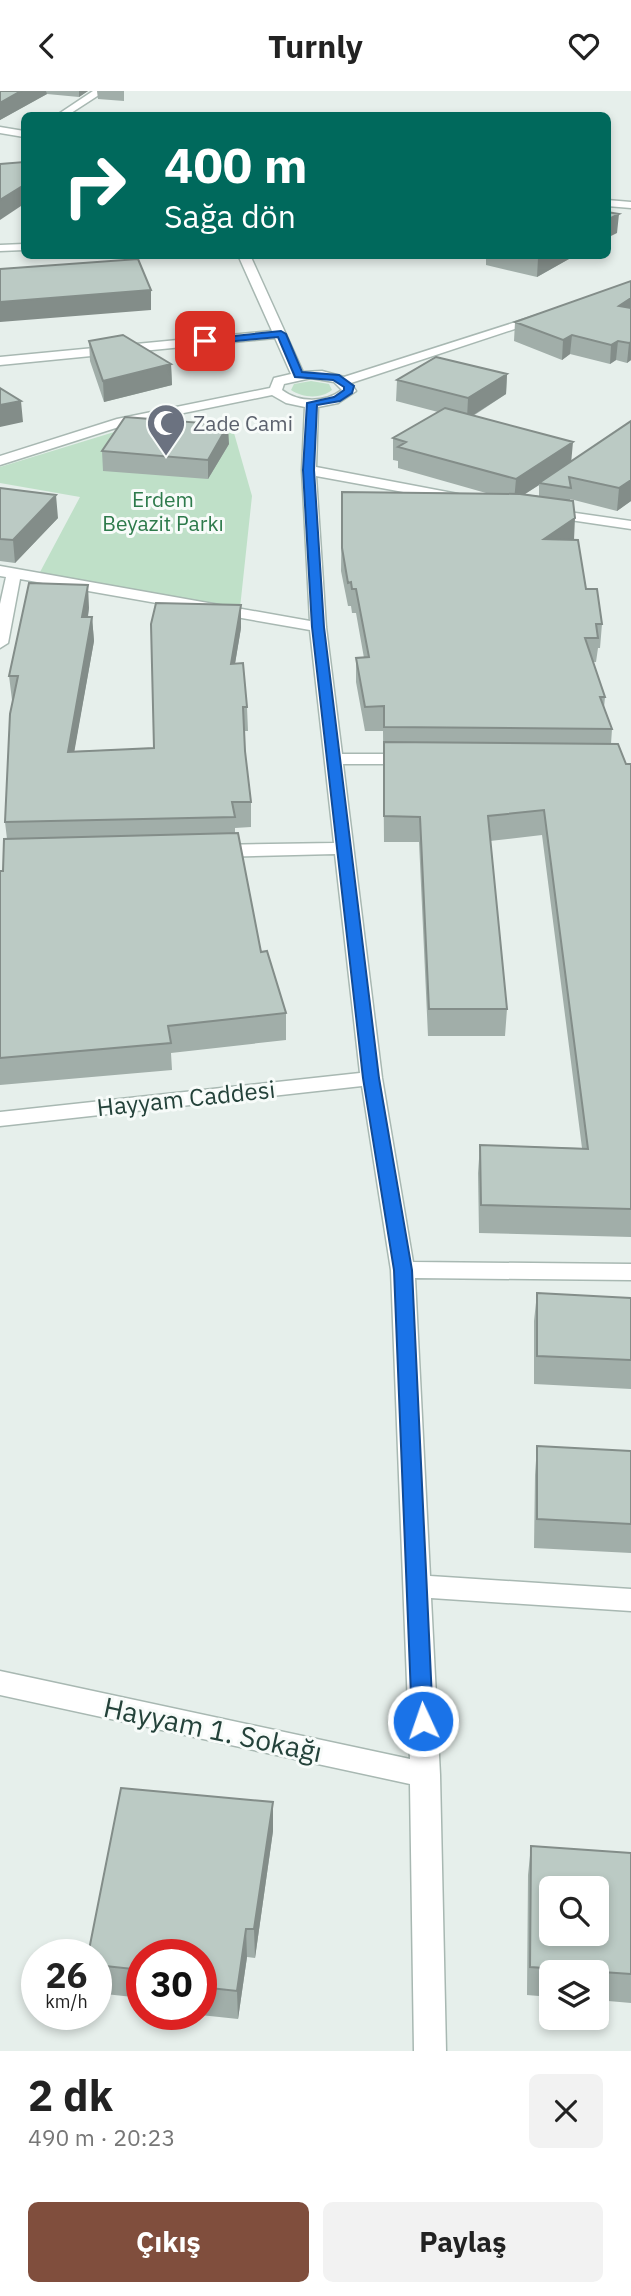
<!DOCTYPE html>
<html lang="tr">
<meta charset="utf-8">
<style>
:root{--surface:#fff;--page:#f2f2f2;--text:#222;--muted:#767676;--accent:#804e3d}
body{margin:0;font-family:"IBM Plex Sans",sans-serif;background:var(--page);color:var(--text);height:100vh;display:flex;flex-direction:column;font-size:26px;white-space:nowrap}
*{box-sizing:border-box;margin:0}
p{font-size:23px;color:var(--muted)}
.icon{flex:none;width:38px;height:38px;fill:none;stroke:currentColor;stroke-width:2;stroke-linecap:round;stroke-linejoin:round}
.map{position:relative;height:1960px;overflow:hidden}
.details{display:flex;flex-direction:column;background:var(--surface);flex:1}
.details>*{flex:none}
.banner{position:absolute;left:21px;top:21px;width:590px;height:147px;border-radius:10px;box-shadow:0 4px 10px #0003;background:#00695c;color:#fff;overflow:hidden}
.fabs{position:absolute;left:539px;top:1785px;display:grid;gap:14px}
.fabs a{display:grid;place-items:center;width:70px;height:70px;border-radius:10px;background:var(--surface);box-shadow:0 4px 10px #0003;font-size:35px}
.speed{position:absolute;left:21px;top:1848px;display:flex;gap:14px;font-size:35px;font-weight:700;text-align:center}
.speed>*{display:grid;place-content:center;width:91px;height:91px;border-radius:50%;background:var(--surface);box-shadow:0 4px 10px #0003;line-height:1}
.speed small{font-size:18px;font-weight:400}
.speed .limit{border:10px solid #d22;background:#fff;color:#111}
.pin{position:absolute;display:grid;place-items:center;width:60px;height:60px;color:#fff;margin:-30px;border-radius:14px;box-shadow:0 4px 10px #0006}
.me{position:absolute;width:77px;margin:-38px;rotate:357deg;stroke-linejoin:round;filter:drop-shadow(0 0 5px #0008)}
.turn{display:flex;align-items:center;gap:24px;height:147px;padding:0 28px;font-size:32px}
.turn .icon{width:91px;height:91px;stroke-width:2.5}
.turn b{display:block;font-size:49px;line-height:60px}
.round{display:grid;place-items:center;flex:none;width:74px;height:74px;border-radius:10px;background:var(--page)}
.headline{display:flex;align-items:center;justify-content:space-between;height:119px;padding:0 28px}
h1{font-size:42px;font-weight:700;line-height:52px}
.action{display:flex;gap:14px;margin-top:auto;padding:14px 28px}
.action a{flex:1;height:80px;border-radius:10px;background:var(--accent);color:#fff;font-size:28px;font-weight:700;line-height:80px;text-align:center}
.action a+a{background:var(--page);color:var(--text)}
header{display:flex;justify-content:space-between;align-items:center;height:91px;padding:0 28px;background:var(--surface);font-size:32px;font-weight:700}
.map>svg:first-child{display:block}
.green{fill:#bfe0c8}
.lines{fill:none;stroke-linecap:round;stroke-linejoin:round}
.minor-casing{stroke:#a8b8b2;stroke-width:3}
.minor{fill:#fff;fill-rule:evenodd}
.wall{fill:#a1aea9;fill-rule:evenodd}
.shaded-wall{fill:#838d89}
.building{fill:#bbcac4;stroke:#838d89;stroke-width:2;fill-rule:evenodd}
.route{fill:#1a73e8;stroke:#114b97;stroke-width:2}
.labels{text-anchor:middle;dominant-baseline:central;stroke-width:6;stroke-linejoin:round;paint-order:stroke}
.far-worship-label{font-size:21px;fill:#5b616d;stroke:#f7fbf9;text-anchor:start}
.far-park-label{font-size:21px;fill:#2d7a4b;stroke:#f7fbf9}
.street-label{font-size:24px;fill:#24423a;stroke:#f7fbf9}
.near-street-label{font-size:28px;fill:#24423a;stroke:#f7fbf9}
</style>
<header><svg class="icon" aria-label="back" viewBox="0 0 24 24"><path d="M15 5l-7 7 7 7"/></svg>Turnly<svg class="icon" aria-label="heart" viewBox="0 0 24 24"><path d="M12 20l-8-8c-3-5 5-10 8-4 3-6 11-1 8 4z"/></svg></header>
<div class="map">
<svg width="631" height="1960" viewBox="0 0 631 1960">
<rect width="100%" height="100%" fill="#e6efeb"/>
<path class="green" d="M311,290L329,293L332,299C321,308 303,307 291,299L294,293Z
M232,335L252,405L240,517L39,483L80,406L0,392V376L124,338Z"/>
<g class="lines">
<g class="minor-casing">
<path id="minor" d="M93,0H105L68,24H57Z
M0,36L24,40V46L0,42Z
M607,109L631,111V117L607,115Z
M24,153V159L0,160V154Z
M238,164H250L303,281L322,280L344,286L538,224L548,227L351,292L356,300L338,312L318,316L316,376L458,403L465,407L458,411L316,385L326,536L342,663H412L421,668L412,673H343L382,987L413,1171L631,1173V1189L415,1187L430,1485L631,1498V1520L431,1507L440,1684L446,1960H414L410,1693L0,1604V1580L410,1668L391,1179L362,995L0,1035V1021L360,982L335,763L216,766L207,760L216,754L334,752L310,539L20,488L8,552L0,557V513L6,486L0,485V475L310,530L302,379L305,316L286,312L272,304L125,334L0,374V365L117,328L270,297L274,287L291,283L275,247L0,274V266L272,240ZM311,287L334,291L342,299C325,312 299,312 282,299L284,293Z
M548,418L631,430V438L543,425L541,422L543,419Z"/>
</g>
<use href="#minor" class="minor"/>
</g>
<path class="wall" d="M0,0H88L79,6L47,3L0,29Z
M97,0H124V10L98,8Z
M486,164H576L537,186L486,174Z
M631,190V269L627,272L616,269L610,273L570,263L562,269L514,250L515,231Z
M89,250L171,273L172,294L104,311L90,270Z
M507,283L506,303L473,325L572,370L631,330V410L617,420L570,408V410L574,448L586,498L602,533L600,557H598L596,571H593L605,606L604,617L612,638L611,653L626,673H631V1146L479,1142L478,1082L480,1054L582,1057L542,744L490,750L507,918L505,945H428L419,751H384L383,640H365L356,591V567H364L356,522H352L351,515H348L341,480L342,401L486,402L398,377V370L393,369V347L438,321L396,310L397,289ZM539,394V405L525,403Z
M229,353L208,388L103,380L102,360Z
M0,397L58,427L15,472L0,470Z
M89,517L88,526H92L94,550L74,660L154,657L241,537L235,572L247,616L248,640H244L245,660L251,711V736L235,737V742L261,861L286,922V949L171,962L172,979L0,994V780H3L7,748L5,731L13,609H12L9,585Z
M537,1202L631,1207V1298L534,1293V1230Z
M537,1355L631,1360V1462L534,1457L535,1384Z
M273,1711V1740L255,1867L247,1866L238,1928L191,1923H201V1864H142V1907L96,1902V1864Z
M531,1755L631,1762V1912L597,1909V1881H551V1906L527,1904L528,1784Z"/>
<path class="shaded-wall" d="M21,0H46L47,3L0,29V12Z
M79,0H88L79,6Z
M24,94V113L0,129V109Z
M619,123L617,142L607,147V129Z
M542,164H576L537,186L538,167Z
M151,199V219L0,231V211Z
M631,207V225L619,215Z
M572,244L570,263L562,269L563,249Z
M618,250L616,269L610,273L611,254Z
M631,251V269L627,272L629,252Z
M171,273L172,294L104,311L103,290Z
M507,283L506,303L467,328L468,307Z
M21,310L23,331L0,336V314Z
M228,334L229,353L208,388V369Z
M573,351L571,373L539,392V394L514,410L516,388Z
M631,389V410L617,420L619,397Z
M56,404L58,427L15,472L13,449Z
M575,427L574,449L544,448Z
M88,494L89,517L84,549L82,526Z
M241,514V537L231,597V573Z
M92,526L94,550L70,685L68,661Z
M273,1711V1740L255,1867L254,1838Z
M246,1838L247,1866L238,1928L237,1900Z"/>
<path class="building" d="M0,0H21L0,12Z
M24,71V94L0,109V73Z
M607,121L619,123L607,129Z
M528,164H542L538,167Z
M138,168L151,199L0,211V178Z
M631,190V207L619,215L631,217V251L629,252L618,250L611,254L572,244L563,249L515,231Z
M123,244L171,273L103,290L89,250Z
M436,266L507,283L468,307L397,289Z
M0,297L21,310L0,314Z
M445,317L573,351L516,388L398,356L406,351L393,347Z
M125,326L228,334L208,369L102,360Z
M631,330V389L619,397L569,386L571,397L539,392Z
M0,397L56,404L13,449L0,448Z
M342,401L520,403L573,410L575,427L544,448L578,449L586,498H597L602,533H596L598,547H585L605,606H600L612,638L384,636V615L365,616L356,567L369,566L356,498H352L351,491L348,492L342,457Z
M29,492L88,494L82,526H92L68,661L154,657L151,533L156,512L241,514L231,573L243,572L247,616H243L245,660L251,711H232L235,726L5,731L10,623L18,585H9Z
M384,651L618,653L626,673H631V1118L481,1114L480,1054L588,1058L544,719L488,725L507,918H429L420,726L384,725Z
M238,742L261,861L267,860L286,922L168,935L171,952L0,967V780H3L4,748Z
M537,1202L631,1207V1269L537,1265Z
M537,1355L631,1360V1433L537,1428Z
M121,1697L273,1711L254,1838H246L237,1900L201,1896V1864H142V1879L96,1874V1864H88Z
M531,1755L631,1762V1883L530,1876ZM551,1797H597V1843H551Z"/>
<path class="route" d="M281,240L286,243L302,281L339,284L354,295L352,302L340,310L317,314L314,379L324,536L379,987L412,1179L433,1630L430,1636L423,1639L415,1636L412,1630L394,1179L363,987L312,536L303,379L307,312L334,306L344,299V296L333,289L295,286L278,246L205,253L200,250L205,248Z"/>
<defs>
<g id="mosque-pin" transform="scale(2.0125)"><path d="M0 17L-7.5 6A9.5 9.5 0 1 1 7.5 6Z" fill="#6b7280" stroke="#f7fbf9"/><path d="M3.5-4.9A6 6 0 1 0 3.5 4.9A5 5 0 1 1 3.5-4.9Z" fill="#fff"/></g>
</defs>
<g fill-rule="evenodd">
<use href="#mosque-pin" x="166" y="332"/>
</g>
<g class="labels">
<g class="far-worship-label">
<text x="193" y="332">Zade Cami</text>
</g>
<g class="far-park-label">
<text x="163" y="408">Erdem<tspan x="163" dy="24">Beyazit Parkı</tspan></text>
</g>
<g class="street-label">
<text transform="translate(186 1007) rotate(-6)">Hayyam Caddesi</text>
</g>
<g class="near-street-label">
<text transform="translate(213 1638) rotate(12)">Hayyam 1. Sokağı</text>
</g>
</g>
</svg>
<div class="fabs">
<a><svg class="icon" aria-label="search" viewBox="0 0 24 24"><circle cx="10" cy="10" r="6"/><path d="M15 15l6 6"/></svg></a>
<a><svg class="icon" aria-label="layers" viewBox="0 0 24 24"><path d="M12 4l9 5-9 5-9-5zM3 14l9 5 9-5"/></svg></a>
</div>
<div class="speed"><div>26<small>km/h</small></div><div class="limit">30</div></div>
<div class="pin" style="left:205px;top:250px;background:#d93025"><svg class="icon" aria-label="arrive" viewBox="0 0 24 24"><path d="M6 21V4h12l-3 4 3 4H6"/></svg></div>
<svg class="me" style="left:423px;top:1630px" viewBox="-20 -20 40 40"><circle r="17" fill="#1a73e8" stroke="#fff" stroke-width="3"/><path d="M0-11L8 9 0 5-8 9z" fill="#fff"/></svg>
<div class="banner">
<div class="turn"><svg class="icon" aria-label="right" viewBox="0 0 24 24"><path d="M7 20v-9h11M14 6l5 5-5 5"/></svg><div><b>400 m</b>Sağa dön</div></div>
</div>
</div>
<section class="details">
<div class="headline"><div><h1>2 dk</h1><p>490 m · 20:23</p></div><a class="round"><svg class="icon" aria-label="close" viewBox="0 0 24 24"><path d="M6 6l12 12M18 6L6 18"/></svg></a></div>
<div class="action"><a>Çıkış</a><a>Paylaş</a></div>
</section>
